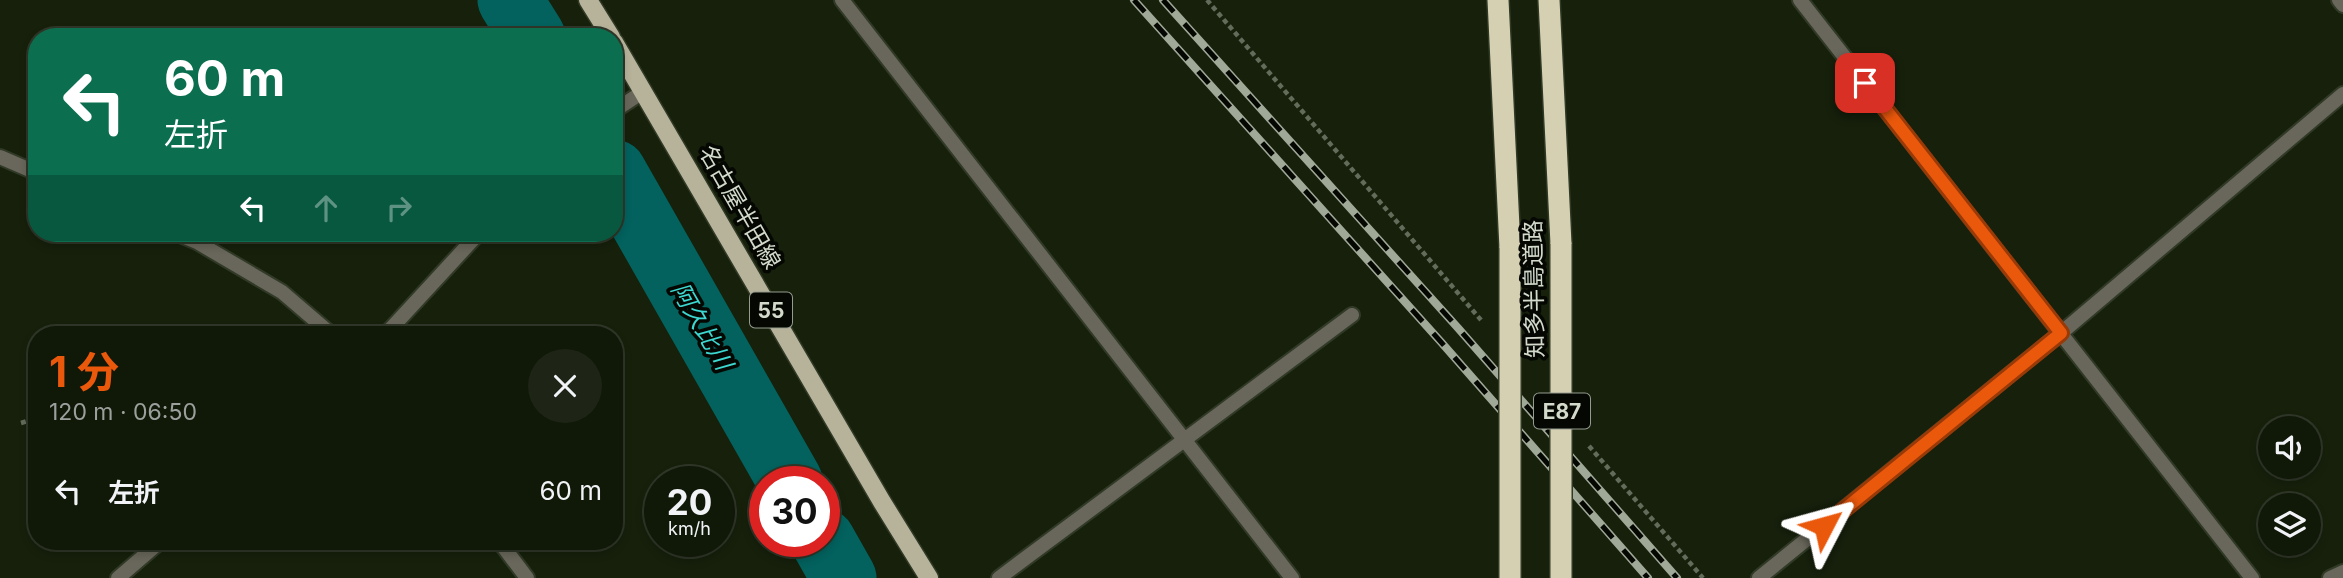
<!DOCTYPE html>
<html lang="ja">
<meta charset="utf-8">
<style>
:root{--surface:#101808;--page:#1e2516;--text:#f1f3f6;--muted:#9ca09c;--line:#303729;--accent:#ea580c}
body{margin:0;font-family:Inter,"Noto Sans JP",sans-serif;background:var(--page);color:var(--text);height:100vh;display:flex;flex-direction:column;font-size:26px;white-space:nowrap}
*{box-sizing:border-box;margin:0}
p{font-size:23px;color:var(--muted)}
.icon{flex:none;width:38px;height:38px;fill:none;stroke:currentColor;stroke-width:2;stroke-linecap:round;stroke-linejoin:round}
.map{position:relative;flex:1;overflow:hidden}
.details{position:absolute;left:28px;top:326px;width:595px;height:224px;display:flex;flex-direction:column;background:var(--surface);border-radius:28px;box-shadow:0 4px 10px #0003,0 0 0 2px var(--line)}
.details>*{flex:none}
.banner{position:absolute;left:28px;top:28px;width:595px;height:214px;border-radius:28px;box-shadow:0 4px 10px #0003,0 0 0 2px var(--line);background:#0b6e4f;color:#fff;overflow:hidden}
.controls{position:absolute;left:2258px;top:416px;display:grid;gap:14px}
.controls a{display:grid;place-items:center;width:63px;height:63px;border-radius:50%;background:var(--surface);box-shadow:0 4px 10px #0003,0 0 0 2px var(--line);font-size:35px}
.speed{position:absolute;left:644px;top:466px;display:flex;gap:14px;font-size:35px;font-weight:700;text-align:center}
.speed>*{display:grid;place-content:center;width:91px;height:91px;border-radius:50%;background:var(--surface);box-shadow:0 4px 10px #0003,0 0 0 2px var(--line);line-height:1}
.speed small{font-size:18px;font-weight:400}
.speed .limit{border:10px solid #d22;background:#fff;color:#111}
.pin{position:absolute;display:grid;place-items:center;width:60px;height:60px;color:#fff;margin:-30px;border-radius:14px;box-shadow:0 4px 10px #0006}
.me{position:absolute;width:77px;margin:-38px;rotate:51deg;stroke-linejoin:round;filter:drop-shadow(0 0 5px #0008)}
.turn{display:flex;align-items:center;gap:24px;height:147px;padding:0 21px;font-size:32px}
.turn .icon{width:91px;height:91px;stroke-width:2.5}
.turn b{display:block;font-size:49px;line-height:60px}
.lanes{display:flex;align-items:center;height:66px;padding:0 21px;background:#0003;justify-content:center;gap:35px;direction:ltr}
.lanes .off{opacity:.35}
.round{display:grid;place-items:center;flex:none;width:74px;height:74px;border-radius:37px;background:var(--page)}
.headline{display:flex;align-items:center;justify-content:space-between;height:119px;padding:0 21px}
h1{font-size:42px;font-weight:700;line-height:52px;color:var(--accent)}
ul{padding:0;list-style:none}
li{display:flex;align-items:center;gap:21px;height:91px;padding:0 21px}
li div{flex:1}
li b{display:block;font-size:26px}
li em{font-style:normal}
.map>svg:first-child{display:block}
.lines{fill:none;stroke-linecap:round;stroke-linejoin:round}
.river{stroke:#03625e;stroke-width:65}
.minor-casing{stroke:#303a26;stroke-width:18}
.tertiary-casing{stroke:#303a26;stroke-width:18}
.primary-casing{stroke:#303a26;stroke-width:21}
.motorway-casing{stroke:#303a26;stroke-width:24}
.path{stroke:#636c5a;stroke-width:4.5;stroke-dasharray:5 3.5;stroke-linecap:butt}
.minor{stroke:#69675b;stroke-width:14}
.tertiary{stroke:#69675b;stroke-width:14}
.primary{stroke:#b7b29a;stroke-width:18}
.motorway{stroke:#d6d0b3;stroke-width:21}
.rail-casing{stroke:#a0a898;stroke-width:8}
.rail{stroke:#050802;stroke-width:5;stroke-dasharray:16;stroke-linecap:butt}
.motorway-bridge-casing{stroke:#303a26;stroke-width:24;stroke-linecap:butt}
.motorway-bridge{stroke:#d6d0b3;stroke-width:21}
.route-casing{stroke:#983908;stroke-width:18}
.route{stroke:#ea580c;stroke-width:12}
.labels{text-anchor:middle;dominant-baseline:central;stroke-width:7;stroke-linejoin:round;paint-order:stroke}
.shield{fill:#050802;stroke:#959b8f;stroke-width:2}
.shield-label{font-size:21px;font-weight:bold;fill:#d3dacc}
.street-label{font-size:23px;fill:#d3dacc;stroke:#050802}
.water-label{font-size:24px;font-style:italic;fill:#3cd8d1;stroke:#050802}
</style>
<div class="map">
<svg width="2343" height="578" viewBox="0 0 2343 578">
<rect width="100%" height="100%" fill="#16200b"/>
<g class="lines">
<path class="river" d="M510,0L533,37
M614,172L790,481
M823,541L844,578"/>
<g class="minor-casing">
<path id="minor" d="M842,0L1292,578
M1800,0L2252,578
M2339,0L2343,5
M0,157L37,173
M175,233L197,242L282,292L331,334
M386,334L479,233
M499,541L527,578
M118,578L161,541
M999,578L1352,315
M1759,578L2061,333L2343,94
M2330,578L2343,572"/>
</g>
<g class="tertiary-casing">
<path id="tertiary" d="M614,111L644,91"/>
</g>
<g class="primary-casing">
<path id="primary" d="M588,0L611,37
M614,42L882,502L929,578"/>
</g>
<g class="motorway-casing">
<path id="motorway" d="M1498,0L1510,248
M1549,0L1561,244"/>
</g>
<path class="path" d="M1207,0L1481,320
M21,423L37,418
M1589,446L1703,578"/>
<use href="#minor" class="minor"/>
<use href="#tertiary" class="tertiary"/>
<use href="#primary" class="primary"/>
<use href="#motorway" class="motorway"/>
<g class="rail-casing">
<path id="rail" d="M1134,0L1441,342L1648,578
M1163,0L1458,328L1677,578"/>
</g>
<use href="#rail" class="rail"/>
<g class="motorway-bridge-casing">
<path id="motorway-bridge" d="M1561,244V578
M1510,248V578"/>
</g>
<use href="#motorway-bridge" class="motorway-bridge"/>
</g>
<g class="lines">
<g class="route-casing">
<path id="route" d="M1824,526L2061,333L1865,83"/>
</g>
<use href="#route" class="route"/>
</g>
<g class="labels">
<g class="shield">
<rect x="750" y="292.5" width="42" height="35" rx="5"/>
<rect x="1534" y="393.5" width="56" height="35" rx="5"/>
</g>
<g class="shield-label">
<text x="771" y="310">55</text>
<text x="1562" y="411">E87</text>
</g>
<g class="street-label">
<text transform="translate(740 207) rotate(60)">名古屋半田線</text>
<text transform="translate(1534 289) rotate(-91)">知多半島道路</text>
</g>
<g class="water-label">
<text transform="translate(702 326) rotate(60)">阿久比川</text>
</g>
</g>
</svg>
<div class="controls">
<a><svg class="icon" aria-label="sound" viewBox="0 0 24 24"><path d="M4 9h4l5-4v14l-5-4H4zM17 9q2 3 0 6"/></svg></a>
<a><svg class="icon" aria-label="layers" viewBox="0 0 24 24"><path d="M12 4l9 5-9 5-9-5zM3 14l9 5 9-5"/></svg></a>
</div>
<div class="speed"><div>20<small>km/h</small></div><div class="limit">30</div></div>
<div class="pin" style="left:1865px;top:83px;background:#d93025"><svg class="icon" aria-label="arrive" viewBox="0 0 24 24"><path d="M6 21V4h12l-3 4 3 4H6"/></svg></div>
<svg class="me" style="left:1824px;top:526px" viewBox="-20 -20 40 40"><path d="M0-17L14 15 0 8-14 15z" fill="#ea580c" stroke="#fff" stroke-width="4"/></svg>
<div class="banner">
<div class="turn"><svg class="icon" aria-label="left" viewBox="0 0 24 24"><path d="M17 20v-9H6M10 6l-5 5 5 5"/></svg><div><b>60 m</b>左折</div></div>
<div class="lanes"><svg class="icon" aria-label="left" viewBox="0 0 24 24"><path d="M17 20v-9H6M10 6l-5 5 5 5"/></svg><svg class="icon off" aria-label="ahead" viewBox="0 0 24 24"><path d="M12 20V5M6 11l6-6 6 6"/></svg><svg class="icon off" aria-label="right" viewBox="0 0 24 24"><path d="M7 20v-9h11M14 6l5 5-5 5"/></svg></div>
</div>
<section class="details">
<div class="headline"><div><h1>1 分</h1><p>120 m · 06:50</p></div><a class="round"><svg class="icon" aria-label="close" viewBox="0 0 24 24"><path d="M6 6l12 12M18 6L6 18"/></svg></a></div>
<ul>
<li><svg class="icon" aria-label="left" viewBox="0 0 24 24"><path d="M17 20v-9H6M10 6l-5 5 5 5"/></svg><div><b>左折</b></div><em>60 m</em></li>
</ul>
</section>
</div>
